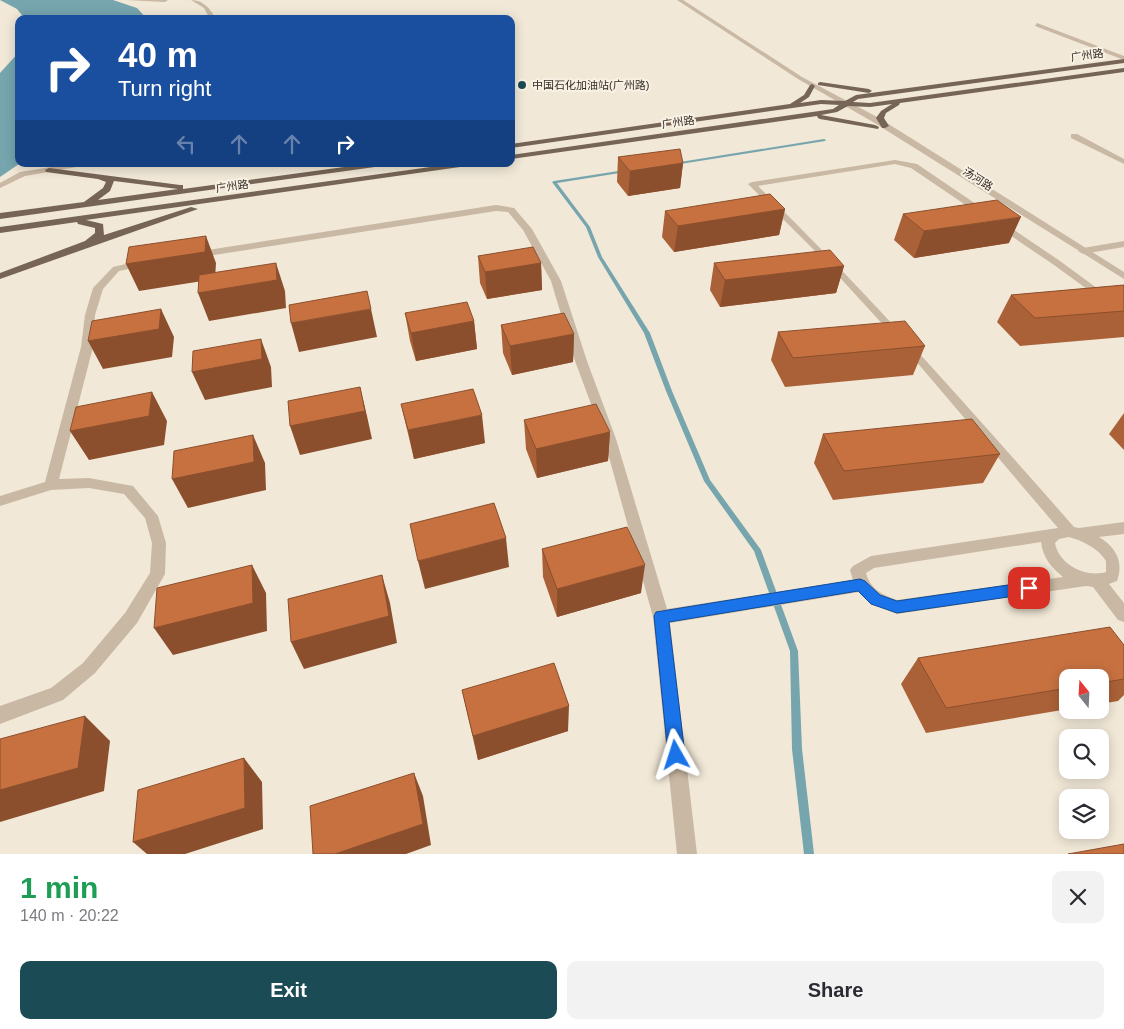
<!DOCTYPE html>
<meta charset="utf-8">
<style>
:root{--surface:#fff;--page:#f2f2f3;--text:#2b2b33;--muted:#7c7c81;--accent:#1b4b55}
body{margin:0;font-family:Arial,"Noto Sans SC",sans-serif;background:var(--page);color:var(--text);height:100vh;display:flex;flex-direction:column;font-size:19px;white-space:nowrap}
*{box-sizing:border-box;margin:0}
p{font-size:16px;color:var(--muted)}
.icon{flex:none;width:28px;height:28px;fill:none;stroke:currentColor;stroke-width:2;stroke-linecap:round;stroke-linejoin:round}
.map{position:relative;height:854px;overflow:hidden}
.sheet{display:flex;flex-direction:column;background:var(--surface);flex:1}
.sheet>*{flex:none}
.hud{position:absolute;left:15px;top:15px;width:500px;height:152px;border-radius:10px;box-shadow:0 2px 12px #0003;background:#1a4fa0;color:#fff;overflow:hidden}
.needle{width:32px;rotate:342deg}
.tools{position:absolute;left:1059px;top:669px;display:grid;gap:10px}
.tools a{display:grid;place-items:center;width:50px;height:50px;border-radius:10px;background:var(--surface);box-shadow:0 2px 12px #0003;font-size:25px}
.pin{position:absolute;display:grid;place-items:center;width:42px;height:42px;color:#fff;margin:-21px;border-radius:10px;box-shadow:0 2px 8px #0006}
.me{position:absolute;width:55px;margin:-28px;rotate:354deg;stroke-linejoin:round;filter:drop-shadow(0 0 4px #0008)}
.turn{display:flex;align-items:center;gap:18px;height:105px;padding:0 20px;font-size:22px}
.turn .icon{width:65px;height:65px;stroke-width:2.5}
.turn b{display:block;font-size:35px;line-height:42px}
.lanes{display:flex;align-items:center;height:48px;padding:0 20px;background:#0003;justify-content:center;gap:25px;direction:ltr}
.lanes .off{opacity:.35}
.round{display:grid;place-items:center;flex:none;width:52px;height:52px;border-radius:10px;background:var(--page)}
.summary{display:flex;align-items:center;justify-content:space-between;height:85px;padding:0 20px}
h1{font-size:30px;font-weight:800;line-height:38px;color:#1e9e55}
.action{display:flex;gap:10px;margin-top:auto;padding:10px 20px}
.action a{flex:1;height:58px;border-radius:10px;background:var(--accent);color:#fff;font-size:20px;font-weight:800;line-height:58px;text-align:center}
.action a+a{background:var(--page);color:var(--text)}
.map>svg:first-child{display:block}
.water{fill:#76a5ae}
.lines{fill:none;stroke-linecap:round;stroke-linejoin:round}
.stream{fill:#76a5ae;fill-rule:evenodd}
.minor{fill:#c9b9a4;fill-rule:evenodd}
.tertiary{fill:#c9b9a4;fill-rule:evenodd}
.primary{fill:#766556;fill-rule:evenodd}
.wall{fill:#ab6137}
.shaded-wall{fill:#8b4f2d}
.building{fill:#c77140;stroke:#8b4f2d}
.route{fill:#1a73e8;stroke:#114b97}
.poi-dot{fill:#1b4b55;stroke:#f9f2e4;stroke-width:2}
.labels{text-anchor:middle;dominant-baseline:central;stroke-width:4;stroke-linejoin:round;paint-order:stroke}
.far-street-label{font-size:11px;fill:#342c26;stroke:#f9f2e4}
.far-poi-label{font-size:11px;fill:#342c26;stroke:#f9f2e4;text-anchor:start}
</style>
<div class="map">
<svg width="1124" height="854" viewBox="0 0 1124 854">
<rect width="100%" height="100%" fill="#f1e8d7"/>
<path class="water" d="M0,0H113L137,8L147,19H25L17,9Z
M19,52V164L0,177V73Z"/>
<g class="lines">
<path class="stream" d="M824,139L826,140L825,141L674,165L672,164L674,163Z
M625,170L627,171L626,172L557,183L590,227L602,257L650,333L672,391L710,480L761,550L798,651L802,749L814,854H804L792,749L790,651L754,551L704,481L666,391L644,333L598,257L586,227L552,182L554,181Z"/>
<path class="minor" d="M126,0H168L165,2Z
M191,0C204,0 210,9 216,19H210L204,8Z
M1037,23L1124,56V60L1035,26Z
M1071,134H1077L1124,159V164L1071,138Z
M895,160L917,164L1060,261L1124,308V316L1054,265L911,168L895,164L758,186C869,294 971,410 1074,527L1079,528L1124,522V534L1099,537C1116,547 1124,562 1117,581L1109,584L1124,603V622L1118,620L1093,587L1086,586L897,614L871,603L859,592L670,623L697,854H677L653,617L604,439L575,361L551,281L523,230L508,212L496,211L195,258L190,255L195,252L496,205L514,208L532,229L561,281L587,361L616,439L667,609L853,580L850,570L853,566L871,556L1058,528L909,353L821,257L748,184L752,182ZM1069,537C1083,541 1098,548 1106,561V572C1086,578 1059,565 1055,543L1059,539ZM1041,542C1043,558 1051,567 1063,577L897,600C883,595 870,589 866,573L874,568Z
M69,164H86L82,166L25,176L0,188V183L20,172Z
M1124,241V247L1083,254L1078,251L1083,248Z
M143,260L146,261V265L119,271L103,289L95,315L93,347L59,479L89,478L133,486L158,516L166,543L165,574L137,623L95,673L63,700L0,724V706L51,688L83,663L125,613L150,573L152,543L145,518L124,494L89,488L51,490L0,506V496L45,482L81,347L85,315L93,288L113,267Z"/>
<path class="tertiary" d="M677,0H683L802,77L879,118L1124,272V279L873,122L798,79Z"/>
<path class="primary" d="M1124,59V63L858,99L853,102L870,103L1124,68V72L900,103L899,105L886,113L884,118L889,126L885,128H882L876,118L881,111L892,104L870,107L848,106L837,112L821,115L875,125L879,127L878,129L820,119L818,118L817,116L511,159V155L833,109L839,105L821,104L511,148V144L790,104L804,95L810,85L812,84L815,86L809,97L800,103L821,100L845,101L856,95Z
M820,82L869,89L872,91L869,93L818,85V83Z
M366,164H386L382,166L0,219V213L84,202L103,188L106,182L98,179L46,172L45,170L49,168L180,185H183V189ZM114,181L178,189L98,200L110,191Z
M452,164H471L467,166L86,220L103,224L104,235L191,207L198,209L0,279V273L85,241L95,233V228L78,224L77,222L0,233V227Z"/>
</g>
<path class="wall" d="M618,157L683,163L680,188L628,196L617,182Z
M785,209L779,235L674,252L662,237L665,211Z
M903,214L1009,243L914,258L894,240Z
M478,256L541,263L542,290L487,299L480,283Z
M714,263L844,266L836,293L720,307L710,290Z
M1124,285V337L1020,346L997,322L1011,295Z
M405,313L474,321L477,349L416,361L410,341Z
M501,325L574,334L573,362L512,375L503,353Z
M778,332L925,346L913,375L785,387L771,360Z
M401,404L485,443L414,459Z
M1124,413V450L1109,434Z
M524,420L610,432L608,461L537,478L526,449Z
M823,434L1000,454L983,483L833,500L814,463Z
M542,549L641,593L557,617L543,577Z
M1124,645V695L1118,701L1100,704V678H1068V709L926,733L901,684L918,658Z
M462,690L568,731L478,760Z"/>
<path class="shaded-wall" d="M683,163L680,188L628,196L630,171Z
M785,209L779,235L674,252L678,226Z
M1021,217L1009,243L914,258L924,231Z
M206,236L216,263L215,279L139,291L126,264Z
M276,263L285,291L286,308L209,321L198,293Z
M541,263L542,290L487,299L485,272Z
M844,266L836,293L720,307L725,280Z
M161,309L174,337L172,357L103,369L88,341Z
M371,309L377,337L299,352L291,323Z
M474,321L477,349L416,361L411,333Z
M574,334L573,362L512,375L510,346Z
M261,339L271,367L272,387L205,400L192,372Z
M360,387L367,416L372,439L300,455L290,426Z
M152,392L167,421L164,445L89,460L70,431Z
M482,415L485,443L414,459L408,430Z
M610,432L608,461L537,478L536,449Z
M253,435L265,463L266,490L188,508L172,479Z
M506,538L509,567L425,589L418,561Z
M252,565L266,593L267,631L173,655L154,628Z
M645,565L641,593L557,617V589Z
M382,575L390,603L397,643L304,669L291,642Z
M569,706L568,731L478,760L473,736Z
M85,716L110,741L104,791L0,822V790Z
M244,758L262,782L263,829L185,854H147L133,842Z
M414,773L423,796L431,845L406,854H335Z"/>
<path class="building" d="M680,149L683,163L630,171L618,157Z
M770,194L785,209L678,226L665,211Z
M997,200L1021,217L924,231L903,214Z
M206,236L205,252L126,264L129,247Z
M533,247L541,263L485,272L478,256Z
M830,250L844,266L725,280L714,263Z
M276,263L277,280L198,293L199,275Z
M1124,285V311L1035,318L1011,295Z
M367,291L371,309L291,323L289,305Z
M467,302L474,321L411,333L405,313Z
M161,309L159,329L88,341L92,321Z
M564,313L574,334L510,346L501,325Z
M905,321L925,346L793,358L778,332Z
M261,339L262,359L192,372L193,351Z
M360,387L365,411L290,426L288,401Z
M473,389L482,415L408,430L401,404Z
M152,392L149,416L70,431L76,407Z
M596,404L610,432L536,449L524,420Z
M972,419L1000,454L844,471L823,434Z
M253,435L254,462L172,479L174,451Z
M494,503L506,538L418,561L410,524Z
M627,527L645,565L557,589L542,549Z
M252,565L253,603L154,628L157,588Z
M382,575L389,616L291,642L288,599Z
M1110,627L1124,645V679L1100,683V678H1068V688L946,708L918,658Z
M554,663L569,706L473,736L462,690Z
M85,716L78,768L0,790V739Z
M244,758L245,808L133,842L138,790Z
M414,773L423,824L335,854H313L310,806Z
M1124,844V854H1068Z"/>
<path class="route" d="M860,579L865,581L880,595L897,601L1029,582L1034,584L1036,588L1034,592L1029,594L897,613L871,604L858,591L669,622L685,755L682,761L676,763L670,761L668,755L654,616L656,612Z"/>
<circle class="poi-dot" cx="522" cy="85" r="5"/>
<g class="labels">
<g class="far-street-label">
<text transform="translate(1087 55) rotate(-8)">广州路</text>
<text transform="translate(678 122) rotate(-8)">广州路</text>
<text transform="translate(978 179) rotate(33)">汤河路</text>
<text transform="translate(232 186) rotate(-8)">广州路</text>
</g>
<g class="far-poi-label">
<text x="532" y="85">中国石化加油站(广州路)</text>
</g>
</g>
</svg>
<div class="tools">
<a><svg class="needle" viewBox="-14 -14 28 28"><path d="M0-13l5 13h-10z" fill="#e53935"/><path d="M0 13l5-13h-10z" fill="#7c7c81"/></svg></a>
<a><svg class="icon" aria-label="search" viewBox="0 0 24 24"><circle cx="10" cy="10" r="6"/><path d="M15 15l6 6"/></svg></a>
<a><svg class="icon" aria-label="layers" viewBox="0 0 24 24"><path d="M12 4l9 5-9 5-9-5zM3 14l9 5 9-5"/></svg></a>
</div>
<div class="pin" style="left:1029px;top:588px;background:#d93025"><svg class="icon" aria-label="arrive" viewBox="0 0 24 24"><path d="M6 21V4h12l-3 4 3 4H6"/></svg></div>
<svg class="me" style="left:676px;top:755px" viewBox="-20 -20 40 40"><path d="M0-17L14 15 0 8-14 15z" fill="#1a73e8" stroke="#fff" stroke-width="4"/></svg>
<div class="hud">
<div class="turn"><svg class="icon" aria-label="right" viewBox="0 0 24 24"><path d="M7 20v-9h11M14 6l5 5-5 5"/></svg><div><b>40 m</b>Turn right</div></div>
<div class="lanes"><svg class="icon off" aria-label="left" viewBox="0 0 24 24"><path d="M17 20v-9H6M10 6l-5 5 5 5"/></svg><svg class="icon off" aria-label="ahead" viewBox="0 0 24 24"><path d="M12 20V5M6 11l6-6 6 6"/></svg><svg class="icon off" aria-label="ahead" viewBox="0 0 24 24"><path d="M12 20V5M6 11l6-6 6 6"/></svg><svg class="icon" aria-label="right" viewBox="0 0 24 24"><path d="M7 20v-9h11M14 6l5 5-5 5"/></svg></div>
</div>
</div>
<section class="sheet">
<div class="summary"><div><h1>1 min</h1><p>140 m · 20:22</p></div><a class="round"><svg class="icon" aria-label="close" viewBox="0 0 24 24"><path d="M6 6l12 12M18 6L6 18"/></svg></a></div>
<div class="action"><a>Exit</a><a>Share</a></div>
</section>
